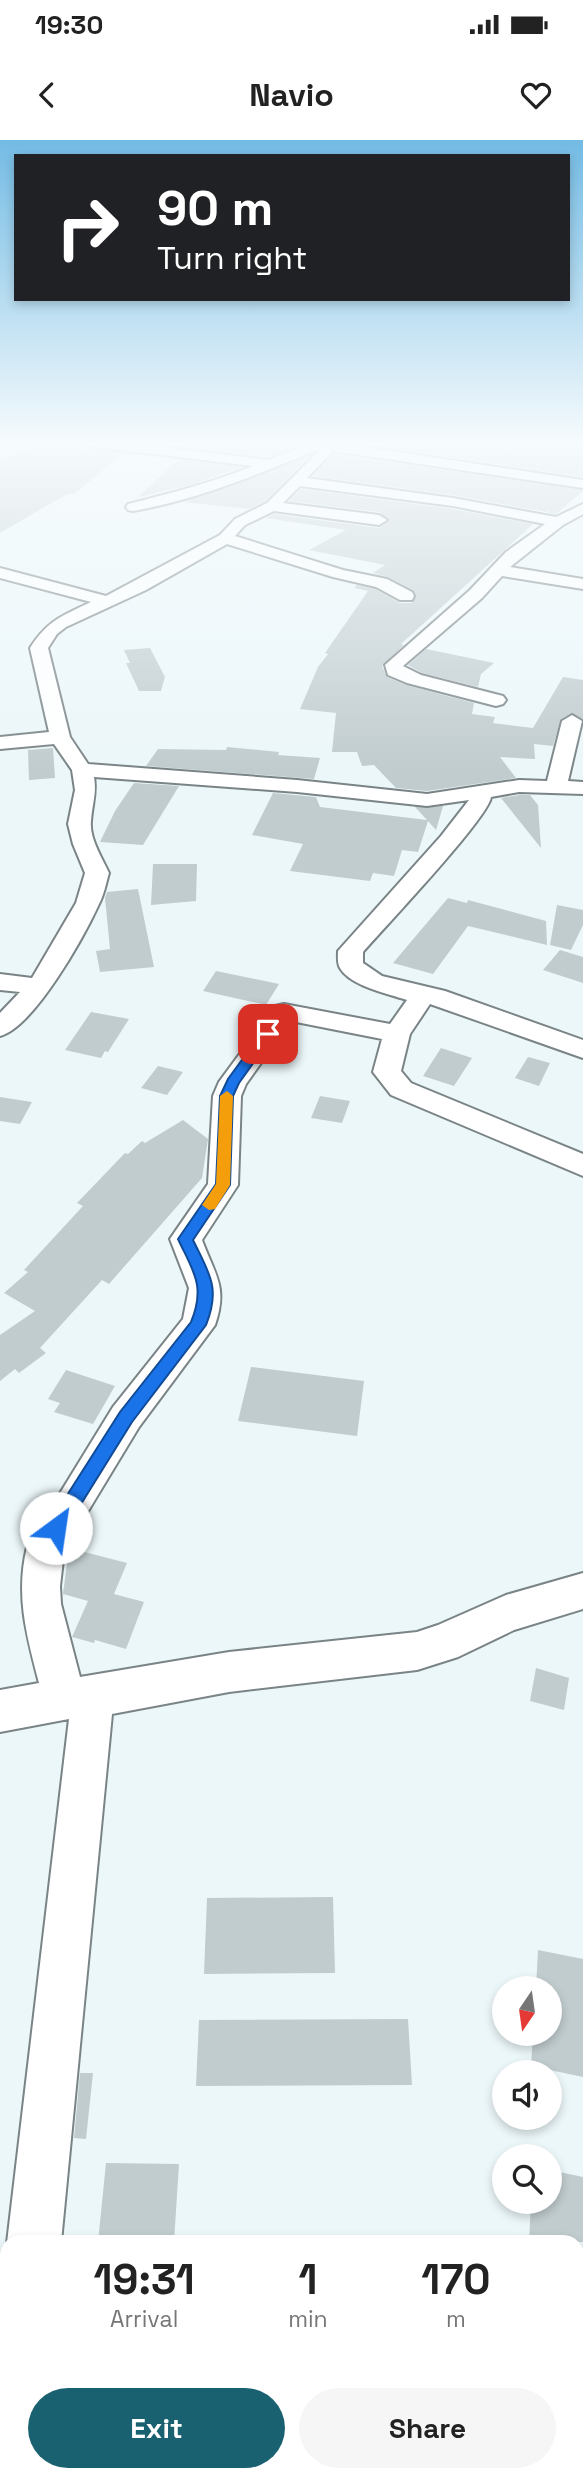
<!DOCTYPE html>
<style>
:root{--surface:#fff;--page:#f6f6f6;--text:#222;--muted:#767676;--accent:#196170}
body{margin:0;font-family:"Space Grotesk",sans-serif;background:var(--page);color:var(--text);height:100vh;display:flex;flex-direction:column;font-size:26px;white-space:nowrap}
*{box-sizing:border-box;margin:0}
p{font-size:23px;color:var(--muted)}
.icon{flex:none;width:38px;height:38px;fill:none;stroke:currentColor;stroke-width:2;stroke-linecap:round;stroke-linejoin:round}
.map{position:relative;flex:1;overflow:hidden}
.side{position:absolute;left:0px;top:2095px;width:584px;height:247px;display:flex;flex-direction:column;background:var(--surface);border-radius:21px 21px 0 0;box-shadow:0 4px 10px #0003}
.side>*{flex:none}
.guide{position:absolute;left:14px;top:14px;width:556px;height:147px;border-radius:0px;box-shadow:0 4px 10px #0003;background:#202124;color:#fff;overflow:hidden}
.needle{width:46px;rotate:193deg}
.controls{position:absolute;left:492px;top:1836px;display:grid;gap:14px}
.controls a{display:grid;place-items:center;width:70px;height:70px;border-radius:50%;background:var(--surface);box-shadow:0 4px 10px #0003;font-size:35px}
.pin{position:absolute;display:grid;place-items:center;width:60px;height:60px;color:#fff;margin:-30px;border-radius:14px;box-shadow:0 4px 10px #0006}
.me{position:absolute;width:77px;margin:-38px;rotate:31deg;stroke-linejoin:round;filter:drop-shadow(0 0 5px #0008)}
.turn{display:flex;align-items:center;gap:24px;height:147px;padding:0 28px;font-size:32px}
.turn .icon{width:91px;height:91px;stroke-width:2.5}
.turn b{display:block;font-size:49px;line-height:60px}
.eta{display:flex;justify-content:space-evenly;align-items:center;height:119px;text-align:center}
.eta b{font-size:42px;font-weight:600;line-height:49px}
.button{display:flex;gap:14px;margin-top:auto;padding:14px 28px}
.button a{flex:1;height:80px;border-radius:42px;background:var(--accent);color:#fff;font-size:28px;font-weight:600;line-height:80px;text-align:center}
.button a+a{background:var(--page);color:var(--text)}
.status{display:flex;justify-content:space-between;align-items:center;height:49px;padding:0 35px;background:var(--surface);direction:ltr}
.status svg{height:19px;fill:currentColor}
header{display:flex;justify-content:space-between;align-items:center;height:91px;padding:0 28px;background:var(--surface);font-size:32px;font-weight:600}
.map>svg:first-child{display:block}
.building{fill:#c1cccf}
.lines{fill:none;stroke-linecap:round;stroke-linejoin:round}
.minor-casing{stroke:#7a8487;stroke-width:4}
.minor{fill:#fff;fill-rule:evenodd}
.route{fill:#1a73e8;stroke:#114b97;stroke-width:2}
.slow{fill:#f59e0b}
</style>
<div class="status"><b>19:30</b><svg viewBox="0 0 49 12"><path d="M0 12V9h3v3zM5 12V6h3v6zM10 12V3h3v9zM15 12V0h3v12zM26 1h20v11H26zM47 4h2v5h-2z"/></svg></div>
<header><svg class="icon" aria-label="back" viewBox="0 0 24 24"><path d="M15 5l-7 7 7 7"/></svg>Navio<svg class="icon" aria-label="heart" viewBox="0 0 24 24"><path d="M12 20l-8-8c-3-5 5-10 8-4 3-6 11-1 8 4z"/></svg></header>
<div class="map">
<svg width="583" height="2341" viewBox="0 0 583 2341">
<rect width="100%" height="100%" fill="#ecf7fa"/>
<path class="building" d="M41,302H77L86,309L124,313L74,354H67L0,393V320Z
M197,302H307L268,317L191,308Z
M349,302L393,308L405,302H583V337Z
M334,314L583,350V351L556,374L548,373L549,370L546,372L453,355L312,336Z
M310,316L265,361L249,369L184,362Z
M178,320L242,327L190,345L138,357Z
M301,349L453,369L533,384L401,504L404,505L382,526L387,537L406,545L474,563L472,574L495,577L493,583L533,588L563,537L583,540V579L571,573L561,579L553,606L534,604L535,619L500,617L516,638L427,651L396,648L374,625L362,626L357,612H332L336,573L300,569L318,527L328,514L325,513L368,451L354,448L357,445L375,449L400,463H412L416,455L413,450L388,437L373,433L385,425L309,410L346,390L266,378L274,374L379,388L389,381L379,372L289,361Z
M150,508L165,537L161,551H139L126,523H130L124,510Z
M426,509L494,523L481,534L478,547L422,533L408,525Z
M227,607L279,612L278,615L320,618L314,639L146,626L158,609L226,610Z
M53,608L55,638L29,640L28,610Z
M134,643L179,646L143,705L100,702L115,671Z
M273,653L316,657L320,667L427,680L415,667L443,666L436,690L428,681L418,712L402,710L394,736L373,733L370,741L290,731L303,704L252,695Z
M519,655H530L538,665L541,708L501,658Z
M153,724H197L196,761L151,765Z
M138,749L154,827L100,832L96,811L110,809L105,758L107,752Z
M448,758L467,763L468,760L546,781L547,805L468,786L433,834L393,823Z
M557,765L583,770V785L571,810L550,805Z
M560,810L583,817V843L543,830Z
M216,831L279,844L266,865L203,851Z
M91,872L129,879L108,912L105,911L101,918L65,910Z
M441,908L472,918L454,946L423,936Z
M528,917L550,923L539,946L515,938Z
M158,926L183,932L167,955L141,948Z
M320,956L350,961L342,983L311,978Z
M0,957L32,962L20,984L0,981Z
M183,980L208,999L202,1038L109,1144L102,1140L40,1208L46,1213L19,1233L15,1229L0,1241V1195L35,1171L4,1153L28,1132L24,1130L83,1066L77,1063L125,1013L128,1014L142,1001L145,1003Z
M251,1227L364,1241L357,1296L238,1281Z
M66,1230L115,1246L93,1284L54,1272L60,1263L48,1259Z
M69,1408L127,1423L114,1454L144,1462L126,1509L95,1500L94,1503L72,1497L88,1461L63,1454Z
M536,1528L569,1538L564,1570L530,1561Z
M333,1757L335,1833L204,1834L207,1758Z
M538,1810L583,1819V1937L531,1926L533,1894H550V1848H536Z
M408,1879L412,1945L196,1946L199,1880Z
M80,1933H93L86,1999L74,1998Z
M106,2023L179,2024L174,2102H98Z
M550,2030L583,2037V2102H529L531,2062H550Z"/>
<g class="lines">
<g class="minor-casing">
<path id="minor" d="M79,302H119L268,320L314,302H332L583,340V348L333,311L307,338L453,358L556,377L583,364V374L563,385L510,427L583,439V449L502,436L482,458L403,526L421,535L503,556L506,560L503,564L496,566L407,543L388,535L385,525L470,450L506,412L545,384L453,366L300,346L283,363L379,375L387,380L379,385L274,371L245,385L235,396L343,430L387,439L412,452L414,456L412,460H400L376,447L333,437L227,404L146,450L66,487L57,494L48,508L70,597L88,624L297,640L427,654L519,640L547,641L562,581L572,575L582,581L568,641L583,642V654L519,652L491,657C489,677 383,789 363,812V823L382,836L445,851L583,900V918L430,864L410,894L401,931L411,943L583,1014V1036L391,955L373,932L382,899L291,881L246,944L241,956L238,1045L202,1100C215,1135 228,1147 215,1185L139,1287L64,1411L60,1446L61,1464L80,1537L229,1512L417,1492L438,1485L506,1455L583,1433V1469L514,1490L458,1517L417,1530L229,1552L112,1574L61,2102L7,2103L69,1579L0,1592V1550L39,1543C27,1497 15,1455 27,1407L113,1267L183,1179L189,1148L170,1099L208,1044L213,956L219,942L275,866L284,864L390,884L407,860C389,854 350,846 340,828C337,823 338,816 338,811L441,696L469,660L427,666L297,652L94,637C97,653 92,665 91,681C89,698 102,718 109,733C106,743 104,755 99,764C84,797 34,887 0,896V873L20,852L0,850V834L32,838L76,763L85,733L73,704L68,684L75,650L72,630L54,604L0,609V597L49,592L30,508C48,480 62,476 91,462L0,438V428L106,456L220,395L235,379L267,363L321,309C259,333 199,360 133,371L128,370L126,367L128,364C171,353 211,343 253,326L86,306Z
M7,2305V2334H39L38,2341H0V2308Z"/>
</g>
<use href="#minor" class="minor"/>
</g>
<linearGradient id="sky" x2="0" y2="1"><stop stop-color="#73bbe4"/><stop offset="0.48" stop-color="#f6fbfd"/><stop offset="1" stop-color="#f6fbfd" stop-opacity="0"/></linearGradient>
<rect width="583" height="630" fill="url(#sky)"/>
<path class="route" d="M268,890L274,894L239,943L233,956L230,1045L193,1100C209,1133 221,1148 206,1185L132,1282L63,1393L56,1396L50,1393L47,1388L50,1382L120,1272L191,1182C206,1146 193,1131 178,1099L216,1044L220,956L228,939L263,891Z"/>
<path class="slow" d="M227,951L233,956L230,1045L215,1069L209,1070L202,1065L216,1044L220,956Z"/>
</svg>
<div class="controls">
<a><svg class="needle" viewBox="-14 -14 28 28"><path d="M0-13l5 13h-10z" fill="#e53935"/><path d="M0 13l5-13h-10z" fill="#767676"/></svg></a>
<a><svg class="icon" aria-label="sound" viewBox="0 0 24 24"><path d="M4 9h4l5-4v14l-5-4H4zM17 9q2 3 0 6"/></svg></a>
<a><svg class="icon" aria-label="search" viewBox="0 0 24 24"><circle cx="10" cy="10" r="6"/><path d="M15 15l6 6"/></svg></a>
</div>
<div class="pin" style="left:268px;top:894px;background:#d93025"><svg class="icon" aria-label="arrive" viewBox="0 0 24 24"><path d="M6 21V4h12l-3 4 3 4H6"/></svg></div>
<svg class="me" style="left:56px;top:1388px" viewBox="-20 -20 40 40"><circle r="19" fill="#fff"/><path d="M0-13L10 11 0 6-10 11z" fill="#1a73e8"/></svg>
<div class="guide">
<div class="turn"><svg class="icon" aria-label="right" viewBox="0 0 24 24"><path d="M7 20v-9h11M14 6l5 5-5 5"/></svg><div><b>90 m</b>Turn right</div></div>
</div>
<section class="side">
<div class="eta">
<div><b>19:31</b><p>Arrival</p></div>
<div><b>1</b><p>min</p></div>
<div><b>170</b><p>m</p></div>
</div>
<div class="button"><a>Exit</a><a>Share</a></div>
</section>
</div>
